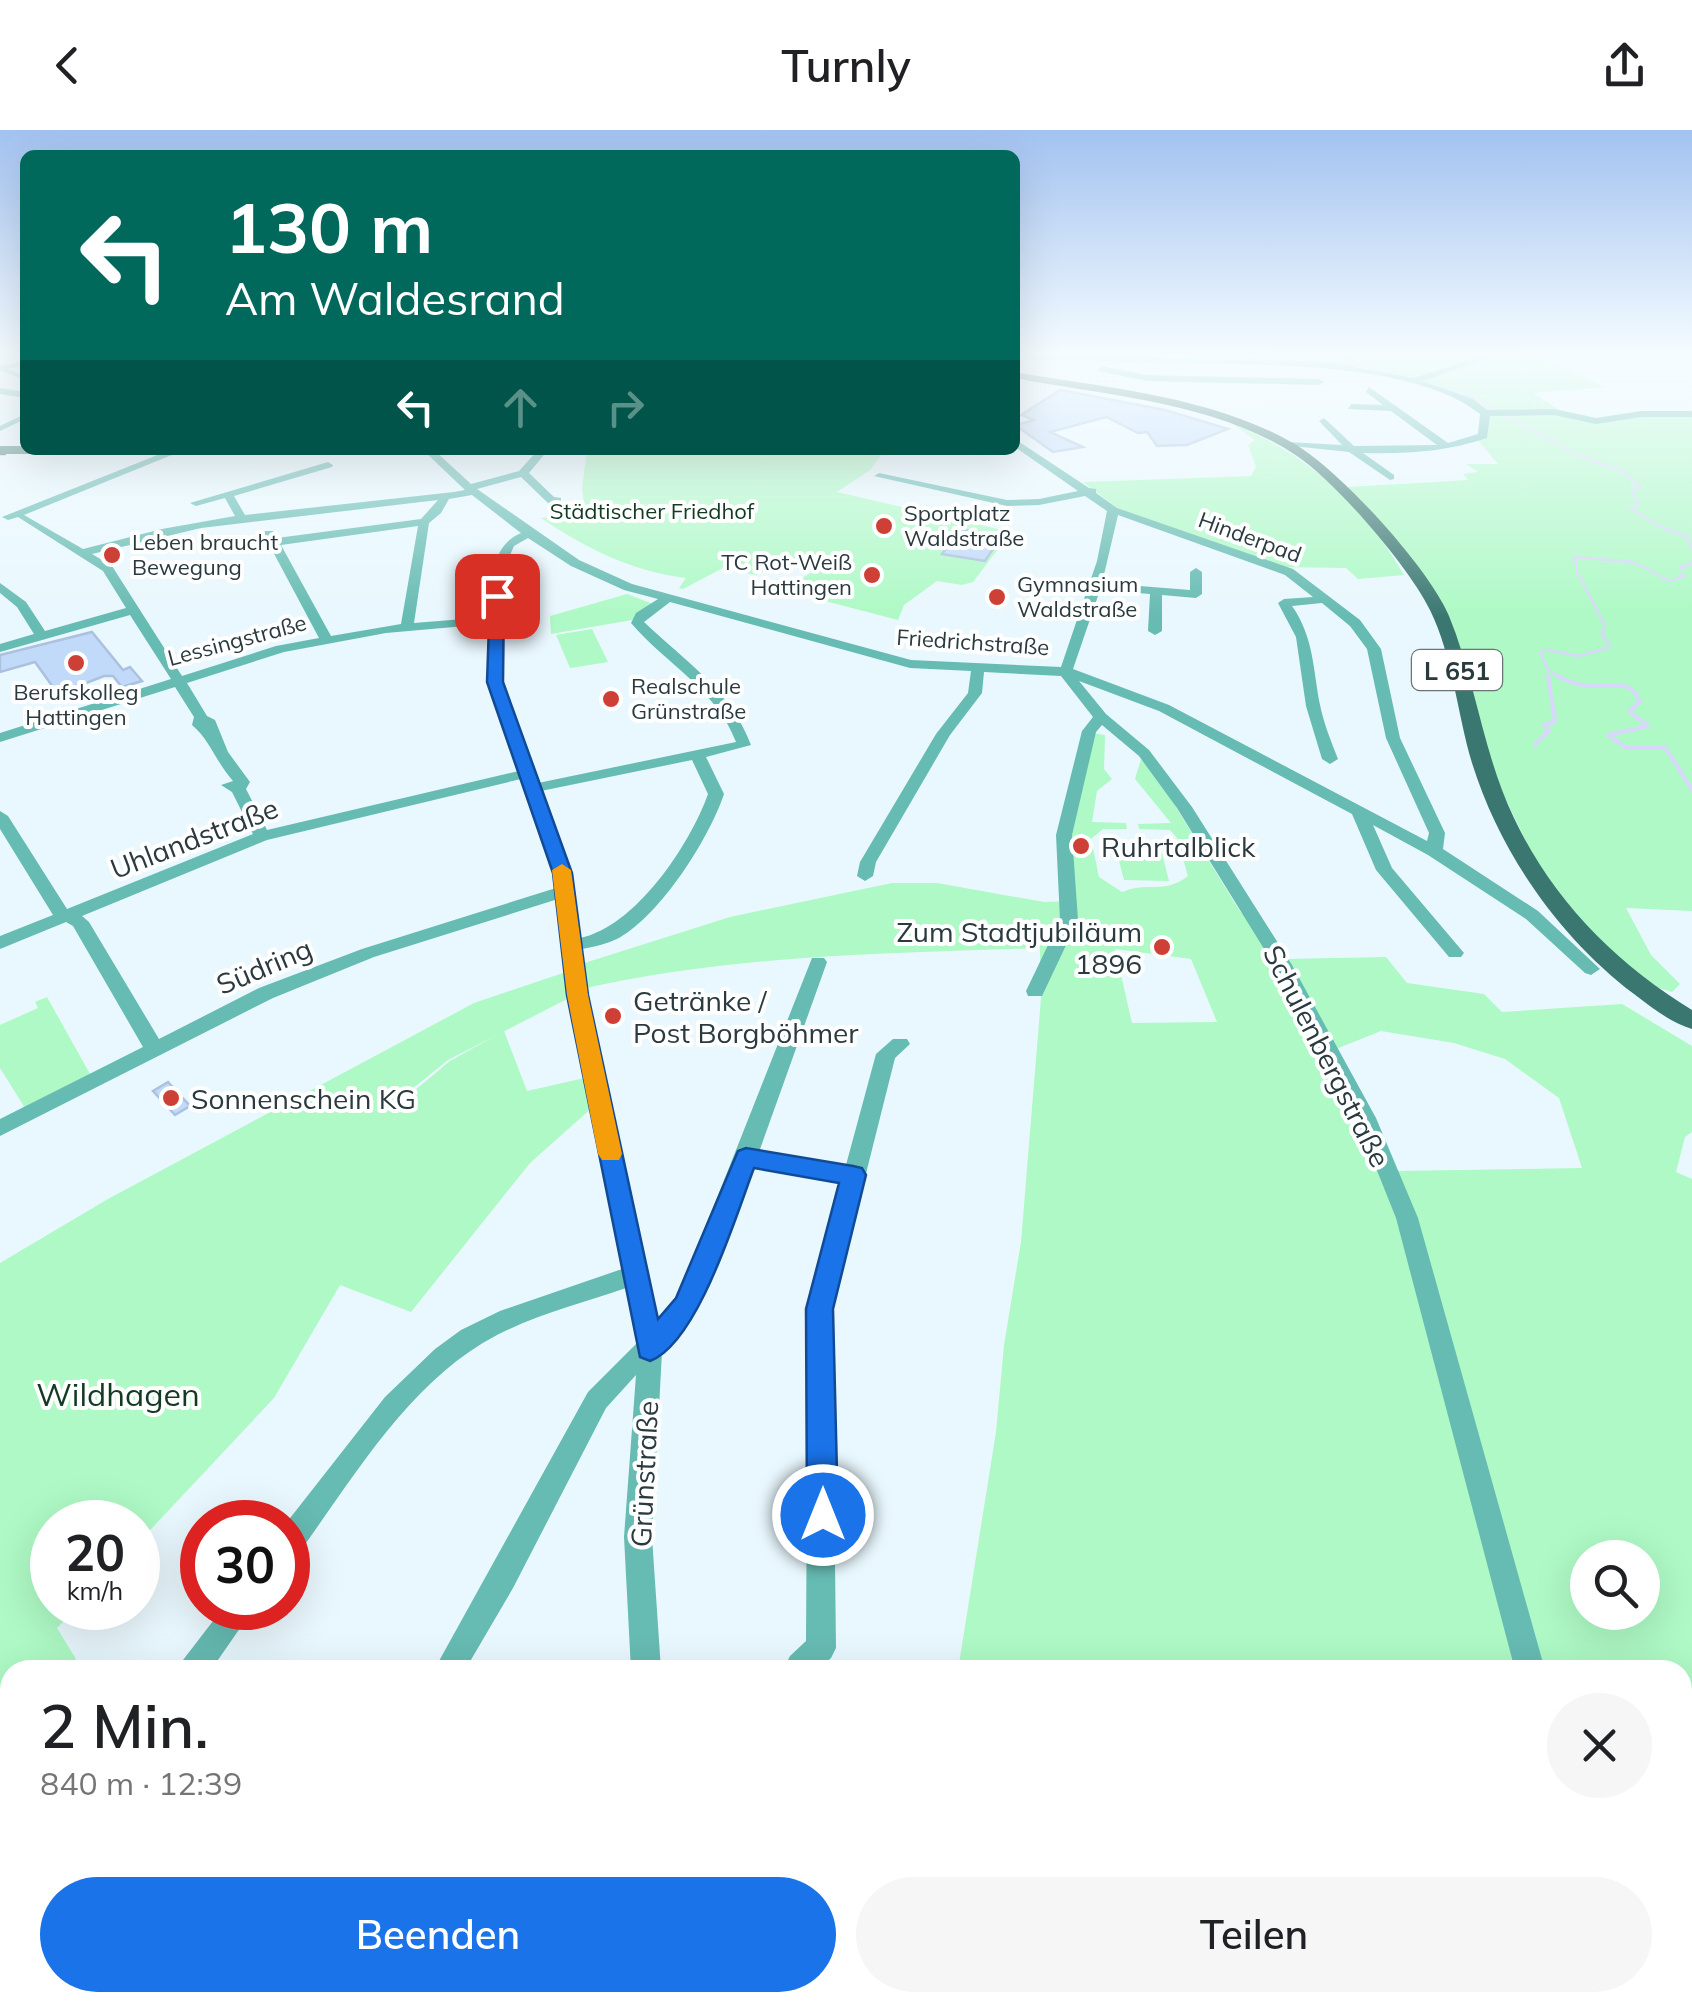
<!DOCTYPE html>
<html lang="de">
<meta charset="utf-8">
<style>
:root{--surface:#fff;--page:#f6f6f6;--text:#202124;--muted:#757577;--accent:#1a73e8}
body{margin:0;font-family:Mulish,sans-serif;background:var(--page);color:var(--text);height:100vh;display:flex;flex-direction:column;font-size:38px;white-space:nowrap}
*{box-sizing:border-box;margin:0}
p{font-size:32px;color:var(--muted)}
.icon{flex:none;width:55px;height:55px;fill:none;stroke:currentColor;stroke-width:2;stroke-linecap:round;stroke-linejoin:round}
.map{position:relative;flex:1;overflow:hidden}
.drawer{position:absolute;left:0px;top:1530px;width:1692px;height:352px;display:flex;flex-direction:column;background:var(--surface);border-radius:30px 30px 0 0;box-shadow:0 10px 40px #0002}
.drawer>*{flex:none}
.banner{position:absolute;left:20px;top:20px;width:1000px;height:305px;border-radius:15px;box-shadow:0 10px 40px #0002;background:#00695c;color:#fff;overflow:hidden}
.controls{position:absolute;left:1570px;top:1410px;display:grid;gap:20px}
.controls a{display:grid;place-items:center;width:90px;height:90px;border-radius:50%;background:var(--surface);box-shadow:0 10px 40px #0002;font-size:50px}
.speed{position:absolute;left:30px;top:1370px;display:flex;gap:20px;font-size:50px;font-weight:700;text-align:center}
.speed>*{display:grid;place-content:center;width:130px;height:130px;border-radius:50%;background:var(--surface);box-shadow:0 10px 40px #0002;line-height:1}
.speed small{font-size:25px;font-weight:400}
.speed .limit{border:15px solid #d22;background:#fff;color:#111}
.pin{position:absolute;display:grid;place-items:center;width:85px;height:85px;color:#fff;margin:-42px;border-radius:20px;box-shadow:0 5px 15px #0006}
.me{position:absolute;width:110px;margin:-55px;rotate:0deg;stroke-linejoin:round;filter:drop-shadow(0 0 8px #0008)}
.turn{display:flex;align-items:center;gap:35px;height:210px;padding:0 40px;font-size:45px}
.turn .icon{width:130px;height:130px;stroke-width:2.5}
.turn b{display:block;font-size:70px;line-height:85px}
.lanes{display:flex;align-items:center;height:95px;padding:0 40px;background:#0003;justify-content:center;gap:50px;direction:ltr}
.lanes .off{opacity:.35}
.round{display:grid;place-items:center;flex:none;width:105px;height:105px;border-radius:52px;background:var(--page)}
.head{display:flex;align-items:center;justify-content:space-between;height:170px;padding:0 40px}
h1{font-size:60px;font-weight:600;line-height:75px}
.action{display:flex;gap:20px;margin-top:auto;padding:20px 40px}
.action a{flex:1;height:115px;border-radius:60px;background:var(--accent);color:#fff;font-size:40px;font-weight:600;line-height:115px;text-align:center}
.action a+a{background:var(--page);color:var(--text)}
header{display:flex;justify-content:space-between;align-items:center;height:130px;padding:0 40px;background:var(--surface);font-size:45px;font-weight:600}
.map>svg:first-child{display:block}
.green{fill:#aef9c5;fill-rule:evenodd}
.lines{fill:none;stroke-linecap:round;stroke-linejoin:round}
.stream-far1{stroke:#d9d7fc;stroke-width:2.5}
.stream{stroke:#d9d7fc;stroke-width:4}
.building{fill:#c1daf9;stroke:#abc1dd;stroke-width:2.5}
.pedestrian{fill:#66bbb2;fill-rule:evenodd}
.minor{fill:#66bbb2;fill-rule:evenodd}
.primary{fill:#3b7771;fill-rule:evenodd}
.tram{stroke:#5a6a6f;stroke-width:2.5}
.route{fill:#1a73e8;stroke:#114b97;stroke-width:2.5}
.slow{fill:#f59e0b}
.poi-dot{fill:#ce4035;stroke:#fff;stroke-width:4}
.labels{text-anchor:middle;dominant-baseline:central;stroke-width:8;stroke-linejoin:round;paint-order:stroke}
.far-park-label{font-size:22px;fill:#133b23;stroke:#fff}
.far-poi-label{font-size:22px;fill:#2a3a3f;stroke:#fff;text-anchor:start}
.far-street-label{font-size:22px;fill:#2a3a3f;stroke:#fff}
.shield{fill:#fff;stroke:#6a7579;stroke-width:2.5}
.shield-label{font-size:25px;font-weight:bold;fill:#2a3a3f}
.street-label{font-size:28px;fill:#2a3a3f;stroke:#fff}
.poi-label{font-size:28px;fill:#2a3a3f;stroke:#fff;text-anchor:start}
.near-park-label{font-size:32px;fill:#133b23;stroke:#fff}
</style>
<header><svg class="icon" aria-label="back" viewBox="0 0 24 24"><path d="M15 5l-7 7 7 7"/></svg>Turnly<svg class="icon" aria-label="share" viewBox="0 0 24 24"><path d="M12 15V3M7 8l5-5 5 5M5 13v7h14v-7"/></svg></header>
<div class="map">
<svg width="1692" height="1882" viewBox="0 0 1692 1882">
<rect width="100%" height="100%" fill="#e9f8fe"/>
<path class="green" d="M1323,224H1496L1431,247L1504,224H1534L1605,257L1533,263L1569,286L1583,290L1692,284V781L1626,778L1651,825L1680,854L1672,862L1640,852L1546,752L1487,631L1471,555L1486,546L1466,545L1460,527L1379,394L1348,357L1468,350L1463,344L1478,342L1466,334H1498L1477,309L1488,282L1449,262L1318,230L1335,231Z
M1231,293C1309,325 1361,372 1404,445L1358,449L1346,438L1281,437L1121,381L1083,352L1251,346L1256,337L1248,315L1255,310Z
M587,320H885L870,340L837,362L1011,402L973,452L962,455L937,451L904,475L898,490L783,460L820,437L791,427L756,445L723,438L683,459L679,458L686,448C631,441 587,419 541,388L585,382L582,358Z
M627,464L653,474L632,490L551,504L550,486Z
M592,499L608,532L570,538L556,505Z
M1092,603L1105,605L1104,639L1112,649L1097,661L1092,692L1126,693L1127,699H1103L1091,709L1099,747L1122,762C1148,751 1163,765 1188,746L1177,708L1170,700L1139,699L1138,694L1171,693L1135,649L1141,629L1157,646L1239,780L1286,829L1386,827L1407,853L1484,864L1502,882L1622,874L1692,916V1002L1685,1007L1676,1042L1692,1049V1882H803L809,1872H1682V1540H958L996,1302L1004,1215L1021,1112L1041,868L1040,818C887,823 730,825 581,859L575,836L730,787L892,753H937L1044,772L1073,771L1066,710ZM1115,819L1191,829L1217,892L1132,893ZM1381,901L1454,913L1505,929L1559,968L1582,1038L1394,1041L1336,919ZM1588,1428H1642V1482H1588Z
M1130,713L1149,715L1162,723L1169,751L1124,750L1117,723Z
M566,842L571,867L448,930L386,980L390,981L450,931L504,901L527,961L589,947L594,976L530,1033L411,1182L340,1155L274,1268L138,1413V1392H52V1478H77L57,1498L76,1529L61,1540H10V1575L0,1582V1133L108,1069L474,873Z
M47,867L90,944L25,978L0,938V895L38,878L35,872Z"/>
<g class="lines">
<path class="stream-far1" d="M1334,224L1368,238L1473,267L1573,323L1624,342L1640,357L1632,360L1638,374L1631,379L1665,399L1687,406L1692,419
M1546,549L1550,544
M1562,549L1546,537L1541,523L1546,520L1579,526L1610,517L1601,502L1605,500L1604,494L1577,442L1575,427L1633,432L1670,451L1684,446L1681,437L1692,433"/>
<path class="stream" d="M1557,546C1567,551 1578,555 1589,556C1612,558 1627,546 1640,571L1629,581L1648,596L1608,605L1625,617H1665L1692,660
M1535,615L1549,600L1544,595L1555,591L1548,546"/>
</g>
<path class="building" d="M1060,260L1165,280L1228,299L1187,315L1157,316L1147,302L1138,303L1106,287L1050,302L1083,317L1053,322L1015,295L1034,290L1021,285Z
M960,399L986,403L1001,407L985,431L942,424Z
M92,502L123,540L130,537L142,551L122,557L113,546H104L58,564L35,532L0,542V525Z
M168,952L190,976L175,985L153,961Z"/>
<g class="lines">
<path class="pedestrian" d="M25,231V235L7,239L25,246V250L0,240V236Z
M25,284V289L0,301V296Z"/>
<path class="minor" d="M1015,224L1321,231L1413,248L1489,224H1502L1422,251L1473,269L1487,280L1554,279L1596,288L1641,281H1692V287H1641L1596,294L1554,285L1490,286L1487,308C1446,322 1406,324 1363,323L1394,345V349L1390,350L1349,322L1283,315L1288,312L1342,315L1319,291L1324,288L1354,316L1437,315L1391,281L1348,279L1351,274L1383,275L1366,262L1369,257L1448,313L1478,304L1480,284C1417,233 1270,235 1191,233C1132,232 1074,230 1015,229Z
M1101,236L1147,245L1319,249L1324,252L1319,255L1147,251L1098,241Z
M0,258L25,262V268L0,264Z
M1015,309L1089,358L1096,359V363L1117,378L1293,439L1360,490L1381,519L1400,608L1445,703L1443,719L1538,781L1600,839L1591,845L1585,843L1526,789L1428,725L1373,695L1392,738L1464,823L1461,827H1449L1376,740L1352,684L1159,581L1079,551L1106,584L1149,620L1192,677L1292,835L1376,988L1418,1088L1545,1540H1515L1396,1088L1356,988L1274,835L1177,678L1139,626L1102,595L1096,602L1072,705L1078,790L1042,866H1028L1026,861L1060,790L1056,705L1082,601L1093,587L1061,546L984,542L982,563L950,605L876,732L873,746L865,751L857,746L860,732L936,604L968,563L971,541L910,538L670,472L644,492C685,531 731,561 751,615L706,627L724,664C709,709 661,784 619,808C607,814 594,817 581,819L587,865L657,1195L677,1169L812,828H824L827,832L759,1022L846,1035L876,924L893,909H907L910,914L895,928L832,1179L836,1518L831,1528L818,1540H787L785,1536L790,1526L806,1511L808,1179L842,1052L753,1037L695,1182L662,1222L652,1407L661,1540H631L624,1407L636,1245L606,1278L513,1458L465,1540H434L588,1262L637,1213L626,1158C583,1173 538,1184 497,1205C409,1251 355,1346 298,1424L288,1428L287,1392L385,1267L435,1219L461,1200L500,1181L622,1139L569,865L558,769L374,827L273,868L0,1006V989L143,917L73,796L66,792L0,819V806L53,785L0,699V681L8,686L67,779L253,704L232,662L221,655L233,651C216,632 210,610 192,595L194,587L175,557L0,612V603L171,549L130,485L0,522V514L34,504L17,477L0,463V453L26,472L45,501L126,478L103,441L18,387L8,390L2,387L170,320H184L24,385L83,419L162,399L235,386L225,368L196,376L190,373L328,332L333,335L332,337L234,366L245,385L454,362L465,360L423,320H434L471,354L519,341L538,320H548L529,343L554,367L561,368V372L548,373L521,347L477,359L579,430L632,454L911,530L1061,537L1097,431L1107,381L1085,366L1039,375L1007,376L874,346L879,343L1007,370L1039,369L1078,361L1015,317ZM472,365L521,403C489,416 491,457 488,487L414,493L429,393L441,383L449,369ZM438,370L421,389L277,408L273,401H265L263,403L319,508L276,516L182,546L112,436L92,424L201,398ZM1118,385L1285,445L1313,467L1284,469L1278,473L1296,507L1306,576L1322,629L1330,634L1338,629C1331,611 1324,594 1320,575C1313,540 1314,507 1292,476L1322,473L1350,496L1367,519L1386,608L1429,703L1427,711L1169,575L1073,539L1100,460L1150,464L1148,501L1155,505L1162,501V465L1196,468L1202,464V442L1196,438L1190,442V460L1102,453ZM418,396L401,494L331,506L281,415ZM528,408L571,436L624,460L658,469L636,483L631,493C666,534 716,559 736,612L538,653C528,626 514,594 506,565C495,527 497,451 514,416ZM488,494L491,563L519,641L267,700L246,659L250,652L228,622L215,590L207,586L187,553L284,522L386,503ZM692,630L708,664C690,715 635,797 580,808L571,743L541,661ZM521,649L555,743L556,758L362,819L259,858L159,909L89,792L82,786L267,710Z
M223,1478H254L211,1540H178L183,1530Z
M10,1697V1731L0,1735V1701Z
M218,1872H255L251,1882H215Z
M640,1872H674L673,1882H639Z
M1603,1872H1637L1639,1882H1605Z"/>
<path class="primary" d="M1015,242C1107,258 1211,266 1293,313C1339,339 1429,438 1449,486C1476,552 1483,624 1514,688C1552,769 1616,834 1692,880V899C1671,893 1651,877 1634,864C1559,807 1500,723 1472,633C1457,583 1453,527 1430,480C1409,437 1337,353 1297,326C1217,272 1108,266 1015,248Z
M0,316H25V320H194L188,324H0Z"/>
<path class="tram" d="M0,324H5"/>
</g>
<linearGradient id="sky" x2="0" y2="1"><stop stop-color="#a2c2f0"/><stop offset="0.46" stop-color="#f5fcff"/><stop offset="1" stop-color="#f5fcff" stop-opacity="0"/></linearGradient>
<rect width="1692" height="487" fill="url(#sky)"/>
<path class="route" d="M497,462L504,466L503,552L572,743L588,865L658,1189L676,1168L738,1021L746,1018L853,1036L862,1038L866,1045L833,1179L838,1385L834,1395L823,1400L812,1395L807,1385L806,1179L839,1053L754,1038C736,1085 698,1213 650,1231L640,1227L567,865L553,743L487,552L490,466Z"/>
<path class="slow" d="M562,734L571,740L588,865L622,1024L619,1030H602L598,1024L567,865L552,740Z"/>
<g class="poi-dot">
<circle cx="884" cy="396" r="10"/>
<circle cx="112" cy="425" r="10"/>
<circle cx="872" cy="445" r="10"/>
<circle cx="997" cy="467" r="10"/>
<circle cx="76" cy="533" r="10"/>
<circle cx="611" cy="569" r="10"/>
<circle cx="1081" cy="716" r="10"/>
<circle cx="1162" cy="817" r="10"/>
<circle cx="613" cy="886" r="10"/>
<circle cx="171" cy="968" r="10"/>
</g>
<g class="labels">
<g class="far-park-label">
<text x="652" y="381">Städtischer Friedhof</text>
</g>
<g class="far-poi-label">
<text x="904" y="383">Sportplatz<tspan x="904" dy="25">Waldstraße</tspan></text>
<text x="132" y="412">Leben braucht<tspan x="132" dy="25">Bewegung</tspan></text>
<text x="852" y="432" text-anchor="end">TC Rot-Weiß<tspan x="852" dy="25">Hattingen</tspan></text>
<text x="1017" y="454">Gymnasium<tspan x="1017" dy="25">Waldstraße</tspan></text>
<text x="631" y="556">Realschule<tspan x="631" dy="25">Grünstraße</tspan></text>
<text x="76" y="562" text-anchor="middle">Berufskolleg<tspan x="76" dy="25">Hattingen</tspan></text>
</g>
<g class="far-street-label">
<text transform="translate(1250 407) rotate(20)">Hinderpad</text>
<text transform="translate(237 510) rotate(-15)">Lessingstraße</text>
<text transform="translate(973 512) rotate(4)">Friedrichstraße</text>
</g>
<rect class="shield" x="1412" y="520" width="90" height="40" rx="8"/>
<g class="shield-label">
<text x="1457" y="540">L 651</text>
</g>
<g class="street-label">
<text transform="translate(194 708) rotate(-21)">Uhlandstraße</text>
<text transform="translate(264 836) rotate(-23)">Südring</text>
<text transform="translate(1327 926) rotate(63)">Schulenbergstraße</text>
<text transform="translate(644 1344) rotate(-87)">Grünstraße</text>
</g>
<g class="poi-label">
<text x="1101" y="716">Ruhrtalblick</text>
<text x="1142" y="801" text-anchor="end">Zum Stadtjubiläum<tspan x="1142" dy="32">1896</tspan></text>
<text x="633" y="870">Getränke /<tspan x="633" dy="32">Post Borgböhmer</tspan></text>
<text x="191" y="968">Sonnenschein KG</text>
</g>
<g class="near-park-label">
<text x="118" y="1264">Wildhagen</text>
</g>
</g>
</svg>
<div class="controls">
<a><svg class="icon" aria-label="search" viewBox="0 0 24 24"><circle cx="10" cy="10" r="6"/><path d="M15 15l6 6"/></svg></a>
</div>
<div class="speed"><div>20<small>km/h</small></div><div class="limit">30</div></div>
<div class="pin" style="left:497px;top:466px;background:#d93025"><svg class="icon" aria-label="arrive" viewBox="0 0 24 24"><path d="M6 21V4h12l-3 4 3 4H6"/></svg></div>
<svg class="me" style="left:823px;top:1385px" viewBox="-20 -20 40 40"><circle r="17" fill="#1a73e8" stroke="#fff" stroke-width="3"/><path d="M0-11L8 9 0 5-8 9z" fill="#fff"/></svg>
<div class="banner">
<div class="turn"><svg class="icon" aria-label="left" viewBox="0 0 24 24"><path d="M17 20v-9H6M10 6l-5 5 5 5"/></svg><div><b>130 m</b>Am Waldesrand</div></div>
<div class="lanes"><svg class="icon" aria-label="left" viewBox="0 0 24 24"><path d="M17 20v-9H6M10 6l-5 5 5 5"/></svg><svg class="icon off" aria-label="ahead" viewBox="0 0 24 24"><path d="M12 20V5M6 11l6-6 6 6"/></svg><svg class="icon off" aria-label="right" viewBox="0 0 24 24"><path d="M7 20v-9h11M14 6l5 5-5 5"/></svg></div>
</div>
<section class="drawer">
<div class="head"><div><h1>2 Min.</h1><p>840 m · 12:39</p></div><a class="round"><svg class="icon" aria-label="close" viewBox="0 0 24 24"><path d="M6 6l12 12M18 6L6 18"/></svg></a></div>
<div class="action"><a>Beenden</a><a>Teilen</a></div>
</section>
</div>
